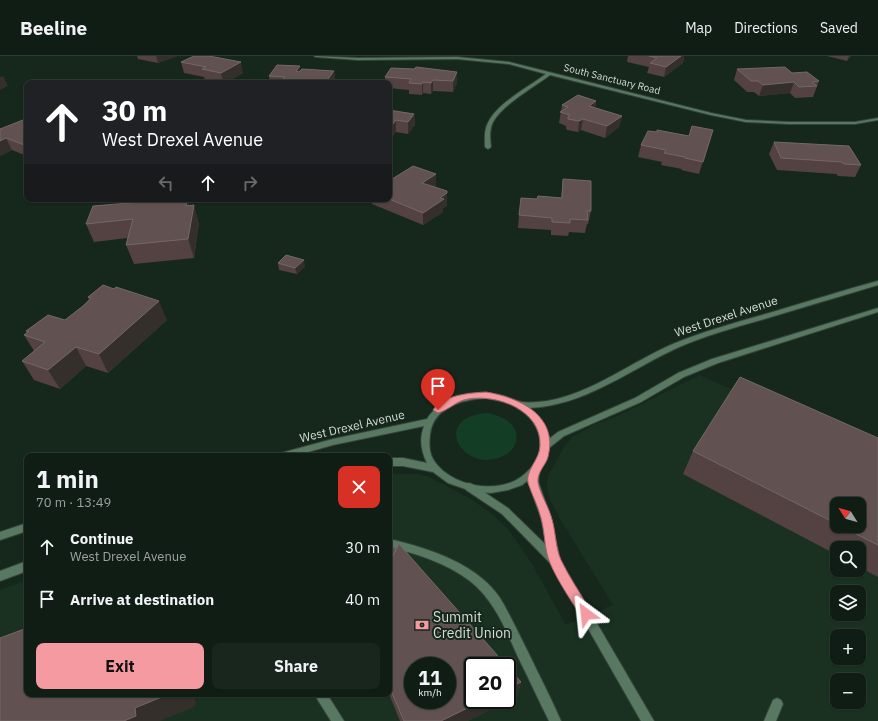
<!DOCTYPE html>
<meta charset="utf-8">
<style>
:root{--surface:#101d15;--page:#19261e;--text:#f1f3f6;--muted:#9ca2a0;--line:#303b34;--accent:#f49aa0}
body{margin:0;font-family:"IBM Plex Sans",sans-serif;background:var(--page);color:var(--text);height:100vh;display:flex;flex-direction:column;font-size:15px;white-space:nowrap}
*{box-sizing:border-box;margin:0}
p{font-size:13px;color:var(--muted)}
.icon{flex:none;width:22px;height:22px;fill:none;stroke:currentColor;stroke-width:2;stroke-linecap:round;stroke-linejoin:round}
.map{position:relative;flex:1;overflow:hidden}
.drawer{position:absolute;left:24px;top:397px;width:368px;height:244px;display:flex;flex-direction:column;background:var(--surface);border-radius:8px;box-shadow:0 1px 3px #0004,0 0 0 1px var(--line)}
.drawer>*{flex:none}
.top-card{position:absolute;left:24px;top:24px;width:368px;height:122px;border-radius:8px;box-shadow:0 1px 3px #0004,0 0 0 1px var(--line);background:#202124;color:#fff;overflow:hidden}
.needle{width:26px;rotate:307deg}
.tools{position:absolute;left:830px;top:441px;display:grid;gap:8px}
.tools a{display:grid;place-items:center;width:36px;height:36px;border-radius:8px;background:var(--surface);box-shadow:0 1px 3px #0004,0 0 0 1px var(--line);font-size:20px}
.speed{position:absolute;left:404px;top:601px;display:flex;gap:8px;font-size:20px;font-weight:700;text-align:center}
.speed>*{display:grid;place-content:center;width:52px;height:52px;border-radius:50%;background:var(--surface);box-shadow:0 1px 3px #0004,0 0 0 1px var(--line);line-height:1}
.speed small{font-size:10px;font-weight:400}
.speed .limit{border:2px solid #111;border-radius:6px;background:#fff;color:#111}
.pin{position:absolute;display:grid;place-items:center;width:34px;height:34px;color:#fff;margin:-41px -17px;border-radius:50% 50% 50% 0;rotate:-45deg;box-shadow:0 0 4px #0007}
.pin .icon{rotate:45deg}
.me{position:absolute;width:44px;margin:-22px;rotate:330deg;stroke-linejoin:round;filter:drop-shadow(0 0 3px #0008)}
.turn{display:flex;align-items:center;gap:14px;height:84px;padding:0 12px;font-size:18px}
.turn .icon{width:52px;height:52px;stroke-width:2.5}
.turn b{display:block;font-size:28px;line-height:34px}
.lanes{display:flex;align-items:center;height:38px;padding:0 12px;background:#0003;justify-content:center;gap:20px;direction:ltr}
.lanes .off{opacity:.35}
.round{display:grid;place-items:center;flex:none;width:42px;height:42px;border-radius:8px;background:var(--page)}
.headline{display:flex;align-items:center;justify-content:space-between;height:68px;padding:0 12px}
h1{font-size:24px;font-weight:700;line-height:30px}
.primary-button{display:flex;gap:8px;margin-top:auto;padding:8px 12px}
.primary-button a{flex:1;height:46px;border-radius:8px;background:var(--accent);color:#111;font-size:16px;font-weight:700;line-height:46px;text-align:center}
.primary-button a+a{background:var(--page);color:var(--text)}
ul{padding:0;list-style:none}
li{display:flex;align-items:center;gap:12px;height:52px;padding:0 12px}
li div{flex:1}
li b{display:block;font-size:15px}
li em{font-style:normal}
header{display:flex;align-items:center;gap:24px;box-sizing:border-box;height:56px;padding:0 20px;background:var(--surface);border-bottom:1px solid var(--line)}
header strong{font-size:19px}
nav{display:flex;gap:22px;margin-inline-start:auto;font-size:14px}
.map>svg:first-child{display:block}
.built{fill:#1a3122;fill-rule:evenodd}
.green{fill:#133e25}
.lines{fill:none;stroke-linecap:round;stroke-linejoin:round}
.service-casing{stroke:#34443a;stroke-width:2}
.minor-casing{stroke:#34443a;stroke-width:2}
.tertiary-casing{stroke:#34443a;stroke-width:2}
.service{fill:#587862;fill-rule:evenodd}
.minor{fill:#587862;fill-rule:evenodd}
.tertiary{fill:#587862;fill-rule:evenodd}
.wall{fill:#544141;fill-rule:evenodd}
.shaded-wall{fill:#352f2c}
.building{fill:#615251;stroke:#736866;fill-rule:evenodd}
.route{fill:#f49aa0;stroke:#9f6468}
.labels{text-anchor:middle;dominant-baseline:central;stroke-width:4;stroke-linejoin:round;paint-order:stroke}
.far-street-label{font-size:10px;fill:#d3ded6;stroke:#16271c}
.street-label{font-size:12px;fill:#d3ded6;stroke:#16271c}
.near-poi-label{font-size:14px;fill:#d3ded6;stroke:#16271c;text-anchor:start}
</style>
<header>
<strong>Beeline</strong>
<nav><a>Map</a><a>Directions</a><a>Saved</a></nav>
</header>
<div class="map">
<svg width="878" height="665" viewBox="0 0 878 665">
<rect width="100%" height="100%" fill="#16271c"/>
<path class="built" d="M700,319L878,400V665H0V534L27,524V638H389V418H418L429,421L471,443L491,457L508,473L529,503L566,569L613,549L562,466L550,444L547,431L548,420L564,391L572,381L594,369L620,359ZM837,448H859V470H837ZM837,492H859V514H837ZM837,536H859V558H837ZM837,580H859V602H837ZM413,610H447V644H413ZM473,610H507V644H473ZM837,624H859V646H837Z"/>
<path class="green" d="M486,357C500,359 520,367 516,385C515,391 511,396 505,399C464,421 429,362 486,357Z"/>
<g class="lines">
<g class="service-casing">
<path id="service" d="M536,410L539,411L540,414L538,425L551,462L560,504L654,665H641L551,508L502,458L466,434L464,431L466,428L469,427L472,428L508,452L547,490L541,462L528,425L533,411Z
M389,483C429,492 482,509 503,547C512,563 520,580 528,596C539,619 551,642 561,665H549C538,643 528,621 517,599C505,572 494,544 470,525C446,507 418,498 389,491Z
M314,638H327L344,665H331Z
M777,642L781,644L783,648L776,665H764L773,644Z"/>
</g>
<g class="minor-casing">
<path id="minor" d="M314,0L358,2L457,1L509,6L711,57L746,64L789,66H855L878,62V64L855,68H789L746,66L711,59L550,19C534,31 502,49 493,66C489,74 490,83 491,91L488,93L485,91C485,84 484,76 487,69C495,48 529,31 546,18L509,8L457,3L358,4L316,1Z"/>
</g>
<g class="tertiary-casing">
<path id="tertiary" d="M878,225V229C839,241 800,252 761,264C733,272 704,280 677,292C629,314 584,350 529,352C539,360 546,370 549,383L558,376L635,342L678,317L712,303L878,252V256L718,307L684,321L641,346L564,380L549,392L545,405L537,417L522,429L508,434L491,437L474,436L448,427L433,416L403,410H389V402H403L427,407C421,395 419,383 424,370L333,389L294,400H277L278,398L281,397L333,383L427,363C443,339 472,333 499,339C507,340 515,345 522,346C529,347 539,346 547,345C593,337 631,306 673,288C706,274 742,265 776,255C810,245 844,234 878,225ZM485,342C495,344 506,345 514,350C545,367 550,399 521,421C496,439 449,430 433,403C429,396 429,387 430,379C433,351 461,344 485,342Z
M27,467V475L0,484V476Z
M27,505V515L0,525V515Z"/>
</g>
<use href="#service" class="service"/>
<use href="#minor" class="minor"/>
<use href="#tertiary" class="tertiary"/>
</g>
<path class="wall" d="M137,0H177L158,7L138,3Z
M628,0H684L683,7L664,21L647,17L649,11L627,6Z
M827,0H851L847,5Z
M181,6L243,17L225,27H219L205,24L204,21L184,17Z
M300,10V15H334L335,26L334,27H270L269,20Z
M737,13L792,17L819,25L813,41L795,42L790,37L759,40L754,36H747L734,24Z
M457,16V27L453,36L433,35L431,38L423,37L422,39L409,38V34L389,32V27H385V21Z
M596,45L595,52L622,60L619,71L605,82L581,74L578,76L567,74L566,72V70L559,67L562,49Z
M389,54L414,58L415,69L408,78L396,76Z
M27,65V100L12,94L0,100V73Z
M713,74L699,118L681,114L682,113L661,109L662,106L638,101L641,89L689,80Z
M774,86L861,109L855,121L838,120L836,118L777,114L769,98Z
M436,118L435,131L447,150L443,152V156L423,169L372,148V143H389V125Z
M563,123L591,155L588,168H587L585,177L569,176L568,180L551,179V174L518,172L519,159L537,143L561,142Z
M56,143H74L64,147Z
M177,143H187L189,149L199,167L194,202L134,208L126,189L128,182L94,186L86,168Z
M278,207L305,210L297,218L279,214Z
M88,241L167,264L108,317L86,310L60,333L34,324L22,305L34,295L24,279L27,277L26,275L65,264L83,250L89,244Z
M878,382V521L859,511V492H837V499L683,418L693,395ZM837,448L859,470H837Z
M389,486L396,494L521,626L517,640L467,665H400L389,638Z"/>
<path class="shaded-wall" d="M156,0H177L158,7Z
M681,0H684L683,7L664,21L666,11Z
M849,0H851L847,5Z
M241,6L243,17L225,27H223L221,17Z
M300,10L301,21L296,15Z
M334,15L335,26L334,27H325Z
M457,16V27L453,36V25Z
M3,20L8,30L0,34V21Z
M433,24V35L431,38V27Z
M423,26V37L422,39V28Z
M794,26L790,37L759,40L763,29Z
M596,45L594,56L589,50Z
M414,58L415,69L408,78V66Z
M622,60L619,71L605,82L607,70Z
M583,63L581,74L578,76L579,65Z
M396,64V76L389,86V73Z
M6,82L12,94L0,100V85Z
M436,118V131L423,139L422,127Z
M447,137V150L443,152V156L423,169V157L440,142Z
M62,143H74L64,147Z
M187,143L192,159L194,149L199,167L194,202L188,183L186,150Z
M304,204L305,210L297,218L295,212Z
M159,245L167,264L108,317L99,298Z
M76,291L86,310L60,333L48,314Z
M521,626L517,640L467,665H441L484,644H507V633Z
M169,638H194L196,650L160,665H124L135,652Z"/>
<path class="building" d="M194,0H209L241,6L221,17L202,13L206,11L181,6Z
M649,0H681L666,11L650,7L657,2Z
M277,9L300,10L296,15L299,16L302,13L334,15L325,27H291L292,26H281L285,21L269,20Z
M416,11L457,16L453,25L433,24L431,27L423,26L422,28L409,27L411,23L385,21L391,12L414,13Z
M785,11L792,17L807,16L819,25L812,26L817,30L799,31L794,26L763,29L758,25H751L737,13Z
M578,39L596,45L589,50L622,60L607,70L583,63L579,65L568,63V61L570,59L560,56L568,51L562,49Z
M389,54L414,58L408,66L396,64L389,73Z
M23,64L27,65V90L6,82L0,85V73Z
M692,70L713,74L703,106L685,102V101L664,97L666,94L641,89L648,75L657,76V74L689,80Z
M774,86L849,90L861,109L844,108L842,106L781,102Z
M413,110L436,118L422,127L447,135V137L440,142L444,143L423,157L389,143V125Z
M563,123L591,125V155H587L588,164L570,163V167L552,166V162L519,159L521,142L537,143L538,140L562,142Z
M177,143H187L186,150L194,149L188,183L126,189L133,163L86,168L93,150Z
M286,199L304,204L295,212L278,207Z
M103,229L114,233L116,231L159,245L99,298L76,291L48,314L22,305L45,286L24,279L29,275H26L48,259L65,264L83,250L91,242L88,241Z
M740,321L878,382V489L840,470H859V448H837V468L693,395Z
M389,486L396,494L389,507Z
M399,488L521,626L507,633V610H473V644H484L441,665H404L389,630V507ZM413,610H447V644H413Z
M27,572V638H169L135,652L136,660L124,665H0V582Z"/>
<path class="route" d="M486,336C518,341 559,359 548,401C546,409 537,416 538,426C539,435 548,450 551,460C556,474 555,491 561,504C569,521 581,538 590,554L592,558L590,562L586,564L582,562C571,544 558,526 550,507C544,493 545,476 541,462C538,450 532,439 528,427C525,415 540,403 540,390C542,354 497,338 468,343C456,345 449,354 438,357L433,354C442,339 470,337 486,336Z"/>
<defs>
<g id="bank-bare" transform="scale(1.08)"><path d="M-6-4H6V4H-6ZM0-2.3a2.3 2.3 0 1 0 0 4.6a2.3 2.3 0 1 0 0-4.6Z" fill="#f49aa0" stroke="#16271c" stroke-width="2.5" paint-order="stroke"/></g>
</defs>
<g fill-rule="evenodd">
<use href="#bank-bare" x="422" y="569"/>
</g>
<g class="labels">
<g class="far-street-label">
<text transform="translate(612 23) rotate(14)">South Sanctuary Road</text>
</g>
<g class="street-label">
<text transform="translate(726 260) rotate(-18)">West Drexel Avenue</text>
<text transform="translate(352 370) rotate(-13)">West Drexel Avenue</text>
</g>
<g class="near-poi-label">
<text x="433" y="561">Summit<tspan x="433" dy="16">Credit Union</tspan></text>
</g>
</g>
</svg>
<div class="tools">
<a><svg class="needle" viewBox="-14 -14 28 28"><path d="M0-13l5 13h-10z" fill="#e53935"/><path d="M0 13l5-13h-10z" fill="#9ca2a0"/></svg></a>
<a><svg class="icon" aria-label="search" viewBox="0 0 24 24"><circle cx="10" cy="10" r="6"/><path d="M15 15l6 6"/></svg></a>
<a><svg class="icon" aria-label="layers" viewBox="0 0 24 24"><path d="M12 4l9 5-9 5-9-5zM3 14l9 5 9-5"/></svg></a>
<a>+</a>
<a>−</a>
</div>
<div class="speed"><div>11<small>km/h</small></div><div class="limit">20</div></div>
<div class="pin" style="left:438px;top:354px;background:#d93025"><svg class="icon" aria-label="arrive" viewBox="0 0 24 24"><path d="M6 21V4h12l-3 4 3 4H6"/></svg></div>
<svg class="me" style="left:586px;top:558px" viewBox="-20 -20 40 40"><path d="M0-17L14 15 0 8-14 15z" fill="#f49aa0" stroke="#fff" stroke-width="4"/></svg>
<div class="top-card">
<div class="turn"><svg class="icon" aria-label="ahead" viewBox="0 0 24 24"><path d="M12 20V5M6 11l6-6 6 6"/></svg><div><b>30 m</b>West Drexel Avenue</div></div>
<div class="lanes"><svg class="icon off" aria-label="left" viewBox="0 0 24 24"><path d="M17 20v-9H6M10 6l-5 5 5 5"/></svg><svg class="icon" aria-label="ahead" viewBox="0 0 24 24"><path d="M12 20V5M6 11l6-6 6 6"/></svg><svg class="icon off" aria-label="right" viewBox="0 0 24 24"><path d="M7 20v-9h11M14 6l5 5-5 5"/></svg></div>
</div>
<section class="drawer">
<div class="headline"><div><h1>1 min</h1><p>70 m · 13:49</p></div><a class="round" style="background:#d93025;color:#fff"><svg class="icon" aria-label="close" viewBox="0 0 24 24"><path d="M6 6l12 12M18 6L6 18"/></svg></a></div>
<ul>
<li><svg class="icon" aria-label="ahead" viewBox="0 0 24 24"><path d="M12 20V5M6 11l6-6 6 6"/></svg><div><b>Continue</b><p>West Drexel Avenue</p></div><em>30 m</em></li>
<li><svg class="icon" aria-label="arrive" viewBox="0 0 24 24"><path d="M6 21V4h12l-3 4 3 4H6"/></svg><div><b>Arrive at destination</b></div><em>40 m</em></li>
</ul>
<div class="primary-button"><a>Exit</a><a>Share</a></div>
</section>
</div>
